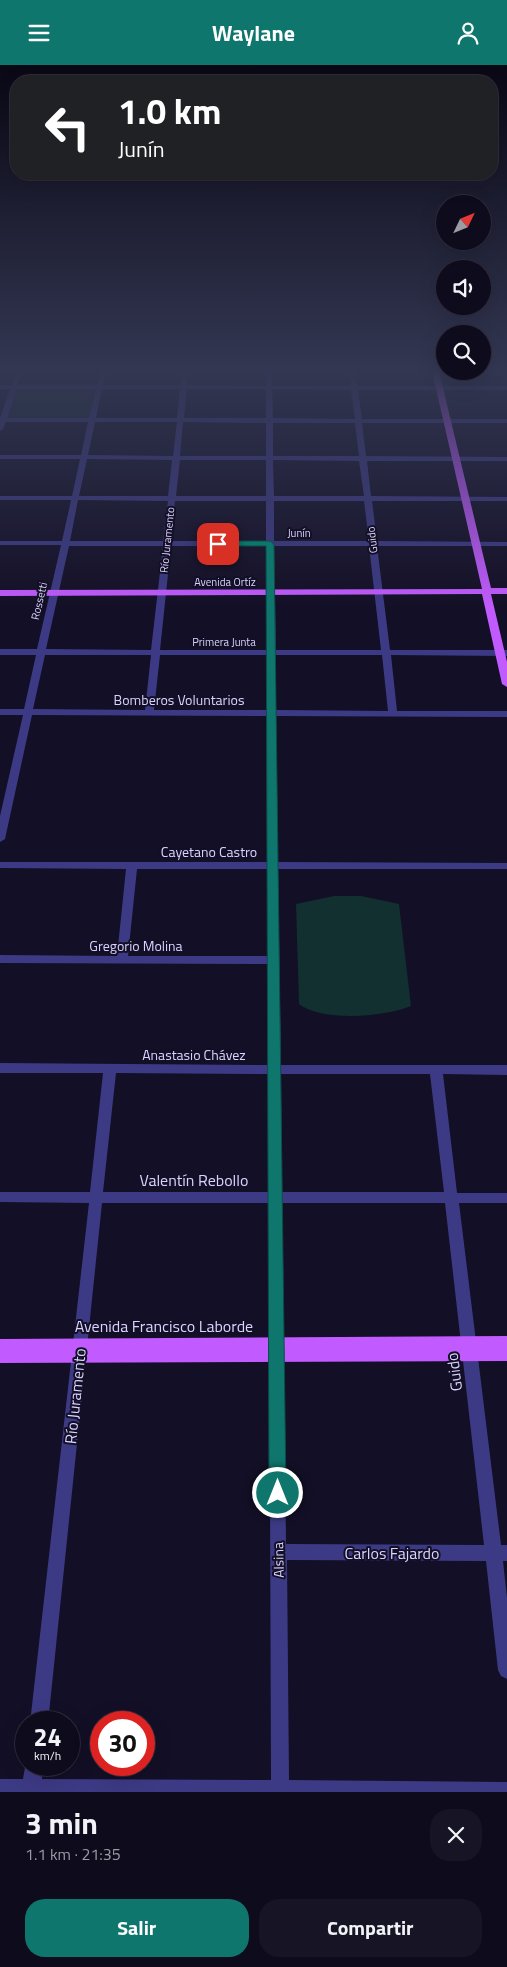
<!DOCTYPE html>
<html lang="es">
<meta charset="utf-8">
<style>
:root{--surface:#0e0b1c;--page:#171425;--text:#f1f3f6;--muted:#9b9ba3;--line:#2e2b3b;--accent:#0f766e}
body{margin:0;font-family:"Titillium Web",sans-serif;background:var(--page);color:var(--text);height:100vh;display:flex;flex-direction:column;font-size:19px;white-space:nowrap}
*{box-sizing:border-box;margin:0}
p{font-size:16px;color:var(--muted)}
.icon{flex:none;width:28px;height:28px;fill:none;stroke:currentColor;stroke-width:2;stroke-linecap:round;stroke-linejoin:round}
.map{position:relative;height:1727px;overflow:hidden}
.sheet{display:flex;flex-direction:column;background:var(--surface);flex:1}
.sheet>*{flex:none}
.guide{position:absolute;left:10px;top:10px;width:488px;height:105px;border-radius:20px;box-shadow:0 5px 20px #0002,0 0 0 1px var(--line);background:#202124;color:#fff;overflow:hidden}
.needle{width:32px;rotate:47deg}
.controls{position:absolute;left:436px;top:130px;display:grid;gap:10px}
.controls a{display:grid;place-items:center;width:55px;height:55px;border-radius:50%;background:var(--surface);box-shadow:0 5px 20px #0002,0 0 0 1px var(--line);font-size:25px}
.speed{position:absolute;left:15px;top:1646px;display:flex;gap:10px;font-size:25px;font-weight:700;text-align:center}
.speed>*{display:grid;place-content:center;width:65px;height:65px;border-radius:50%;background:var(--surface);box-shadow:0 5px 20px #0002,0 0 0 1px var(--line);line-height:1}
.speed small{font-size:12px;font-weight:400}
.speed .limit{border:8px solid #d22;background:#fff;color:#111}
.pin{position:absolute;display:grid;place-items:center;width:42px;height:42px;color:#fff;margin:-21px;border-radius:10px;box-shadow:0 2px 8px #0006}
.me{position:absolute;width:55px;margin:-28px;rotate:0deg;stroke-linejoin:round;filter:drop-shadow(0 0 4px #0008)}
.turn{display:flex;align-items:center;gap:18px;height:105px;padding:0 25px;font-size:22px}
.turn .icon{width:65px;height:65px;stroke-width:2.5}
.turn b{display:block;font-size:35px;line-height:42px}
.round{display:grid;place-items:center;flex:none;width:52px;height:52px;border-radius:20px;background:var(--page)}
.head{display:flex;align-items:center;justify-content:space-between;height:85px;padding:0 25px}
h1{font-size:30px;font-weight:700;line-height:38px}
.action{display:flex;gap:10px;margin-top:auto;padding:10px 25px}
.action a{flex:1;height:58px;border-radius:20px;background:var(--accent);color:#fff;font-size:20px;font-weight:700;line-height:58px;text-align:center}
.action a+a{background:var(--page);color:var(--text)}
header{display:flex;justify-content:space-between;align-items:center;height:65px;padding:0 25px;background:var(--accent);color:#fff;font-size:22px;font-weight:700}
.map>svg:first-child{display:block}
.green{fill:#12302f}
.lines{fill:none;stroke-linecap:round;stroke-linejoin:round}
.minor{fill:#3d3a85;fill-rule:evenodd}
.major{fill:#c25bff;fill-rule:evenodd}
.route{fill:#0f766e;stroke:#0a4d48}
.labels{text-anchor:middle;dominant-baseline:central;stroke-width:4;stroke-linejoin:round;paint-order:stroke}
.far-street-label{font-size:11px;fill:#d9d4ff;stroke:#130f26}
.street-label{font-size:14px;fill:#d9d4ff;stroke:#130f26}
.near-street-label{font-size:16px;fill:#d9d4ff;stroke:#130f26}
</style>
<header><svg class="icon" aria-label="menu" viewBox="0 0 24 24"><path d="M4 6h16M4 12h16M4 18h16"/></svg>Waylane<svg class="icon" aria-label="person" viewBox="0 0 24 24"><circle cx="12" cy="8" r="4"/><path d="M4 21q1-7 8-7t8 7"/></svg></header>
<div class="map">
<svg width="507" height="1727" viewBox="0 0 507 1727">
<rect width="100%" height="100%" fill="#130f26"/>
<path class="green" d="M16,322H96L89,354H4Z
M334,831H361L399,839L411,941C385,952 322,957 299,939L296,839Z"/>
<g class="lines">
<path class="minor" d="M18,302H24L18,320H97L101,302H107L103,320H181L183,302H189L187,320L266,321V302H272V321H351L349,302H355L357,321H507V325H358L362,354H507V358H362L366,391L507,392V396H367L371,431L507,432V436H372L377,476L507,477V481H377L390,585H507V591L391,590L397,646H507V652L276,651L278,797L507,798V804H278L281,1000H507V1010L443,1009L457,1128H507V1138H459L501,1480H507V1496H503L507,1533V1614L501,1611L498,1605L486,1496L287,1495L289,1715L507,1717V1727H0V1714H23L26,1696V1700H43L42,1714L271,1715L269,1138H102L48,1658H30L89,1138L0,1137V1127H90L103,1008H0V998L268,1000V899L0,898V890L117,891L126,804L0,803V797H267V651L32,650L5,774L0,777V751L23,650H0V644H24L36,590H0V584H37L61,480H0V476H62L71,435H0V431H72L80,394H0V390H81L88,357H6L3,364L0,366V353L10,324H0V320H12ZM17,324H96L89,353H7ZM102,324H180L177,353H96ZM187,324H266V353H184ZM272,324L351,325L355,354L273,353ZM95,357H177L173,391L88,390ZM183,357L266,358V391H180ZM273,358H355L359,391H273ZM87,394L172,395L168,431H79ZM180,395H266V431H176ZM273,395L359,396L364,431H274ZM78,435L168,436L163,476H70ZM175,436H266V476H171ZM274,436H364L369,476H274ZM69,481H163L151,585L46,584ZM171,481H266L267,585H160ZM274,481H369L381,585H276ZM45,590H151L145,645L33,644ZM160,590H267V645H154ZM276,590H382L388,646L276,645ZM137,804H268V891H128ZM116,1008L268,1009L269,1127H103ZM281,1009H430L444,1127H282ZM282,1138H445L484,1480L286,1479Z"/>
<path class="major" d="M431,302H438L491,523H507V529H491L507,597V622L502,619L482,529L0,531V525L482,524Z
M507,1271V1296L0,1298V1274Z"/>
</g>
<linearGradient id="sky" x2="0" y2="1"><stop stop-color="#0a0815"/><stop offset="0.56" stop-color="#333752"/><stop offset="1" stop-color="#333752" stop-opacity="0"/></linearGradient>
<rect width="507" height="544" fill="url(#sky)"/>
<path class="route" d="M270,476L274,479L286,1428L283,1433L278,1436L272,1433L269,1428L266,481H218L215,479L218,476Z"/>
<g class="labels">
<g class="far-street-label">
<text x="299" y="468">Junín</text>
<text transform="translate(167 475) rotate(-84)">Río Juramento</text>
<text transform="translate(372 475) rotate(-97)">Guido</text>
<text x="225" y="517">Avenida Ortíz</text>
<text transform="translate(39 536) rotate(-77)">Rossetti</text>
<text x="224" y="577">Primera Junta</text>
</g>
<g class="street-label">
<text x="179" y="634">Bomberos Voluntarios</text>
<text x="209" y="786">Cayetano Castro</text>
<text x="136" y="880">Gregorio Molina</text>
<text x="194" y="989">Anastasio Chávez</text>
<text transform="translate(278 1495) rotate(-91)">Alsina</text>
</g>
<g class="near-street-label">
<text x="194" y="1115">Valentín Rebollo</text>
<text x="164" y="1261">Avenida Francisco Laborde</text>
<text transform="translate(454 1307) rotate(-97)">Guido</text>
<text transform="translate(75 1331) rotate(-84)">Río Juramento</text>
<text x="392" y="1488">Carlos Fajardo</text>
</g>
</g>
</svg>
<div class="controls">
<a><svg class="needle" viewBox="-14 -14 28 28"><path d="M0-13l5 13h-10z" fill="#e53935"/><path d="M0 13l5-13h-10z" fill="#9b9ba3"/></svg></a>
<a><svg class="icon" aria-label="sound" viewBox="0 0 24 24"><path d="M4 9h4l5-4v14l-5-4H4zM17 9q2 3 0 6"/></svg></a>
<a><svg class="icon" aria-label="search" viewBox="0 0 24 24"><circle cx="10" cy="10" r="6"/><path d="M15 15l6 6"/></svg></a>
</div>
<div class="speed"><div>24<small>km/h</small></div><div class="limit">30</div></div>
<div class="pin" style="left:218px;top:479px;background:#d93025"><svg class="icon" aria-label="arrive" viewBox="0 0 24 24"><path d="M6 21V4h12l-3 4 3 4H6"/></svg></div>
<svg class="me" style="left:278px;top:1428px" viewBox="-20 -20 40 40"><circle r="17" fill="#0f766e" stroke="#fff" stroke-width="3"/><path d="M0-11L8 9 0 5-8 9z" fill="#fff"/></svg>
<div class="guide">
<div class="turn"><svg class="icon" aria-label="left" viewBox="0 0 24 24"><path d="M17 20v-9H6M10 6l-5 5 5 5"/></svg><div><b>1.0 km</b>Junín</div></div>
</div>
</div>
<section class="sheet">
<div class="head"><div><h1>3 min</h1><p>1.1 km · 21:35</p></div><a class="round"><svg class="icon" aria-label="close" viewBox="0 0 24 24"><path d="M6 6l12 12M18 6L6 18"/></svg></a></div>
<div class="action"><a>Salir</a><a>Compartir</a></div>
</section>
